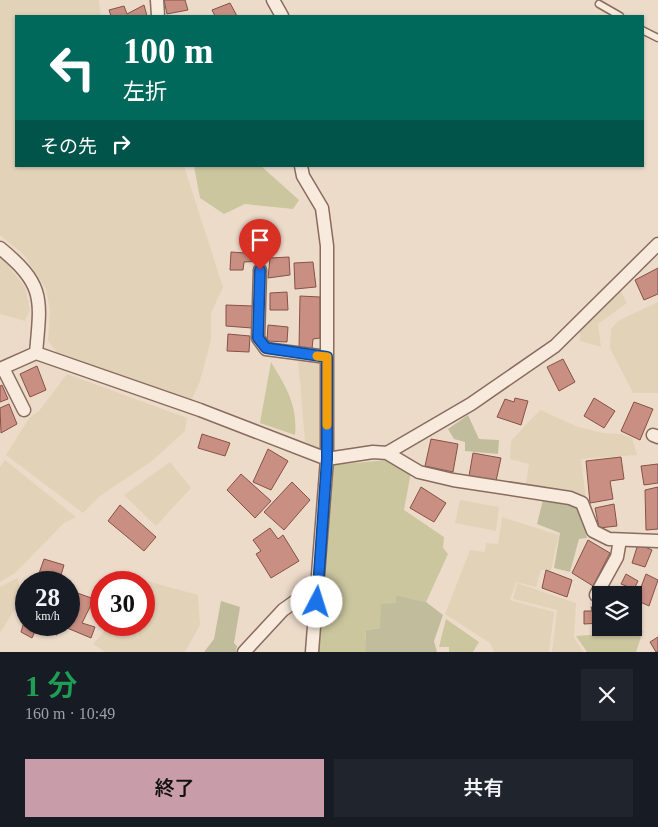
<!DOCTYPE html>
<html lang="ja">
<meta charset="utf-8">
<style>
:root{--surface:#171b24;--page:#20242c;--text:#f1f3f6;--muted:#9ea1a6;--accent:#c89ca8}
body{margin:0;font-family:"Times New Roman","Noto Sans JP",serif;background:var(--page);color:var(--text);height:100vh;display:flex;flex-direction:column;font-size:19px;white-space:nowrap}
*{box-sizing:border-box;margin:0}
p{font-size:16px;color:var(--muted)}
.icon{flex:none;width:28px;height:28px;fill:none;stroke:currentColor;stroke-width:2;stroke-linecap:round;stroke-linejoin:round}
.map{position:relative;height:652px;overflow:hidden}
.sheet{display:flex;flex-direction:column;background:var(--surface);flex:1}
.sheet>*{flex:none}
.banner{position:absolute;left:15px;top:15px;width:629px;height:152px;border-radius:0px;box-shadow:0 1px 4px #0004;background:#00695c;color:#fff;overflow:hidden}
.tools{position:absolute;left:592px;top:586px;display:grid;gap:10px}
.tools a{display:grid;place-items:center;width:50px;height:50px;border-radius:0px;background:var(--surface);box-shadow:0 1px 4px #0004;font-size:25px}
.speed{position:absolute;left:15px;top:571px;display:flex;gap:10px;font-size:25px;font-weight:700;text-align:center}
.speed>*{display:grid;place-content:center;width:65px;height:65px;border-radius:50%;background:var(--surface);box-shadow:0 1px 4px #0004;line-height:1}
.speed small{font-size:12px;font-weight:400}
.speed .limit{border:8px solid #d22;background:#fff;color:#111}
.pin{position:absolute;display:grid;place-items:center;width:42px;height:42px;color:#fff;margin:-51px -21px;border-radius:50% 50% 50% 0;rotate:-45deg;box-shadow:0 0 5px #0007}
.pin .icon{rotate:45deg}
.me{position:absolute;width:55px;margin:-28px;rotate:5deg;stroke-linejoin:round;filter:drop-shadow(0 0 4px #0008)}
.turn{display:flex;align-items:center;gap:18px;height:105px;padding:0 25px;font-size:22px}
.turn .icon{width:65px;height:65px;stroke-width:2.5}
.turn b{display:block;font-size:35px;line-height:42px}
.then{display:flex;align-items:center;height:48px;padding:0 25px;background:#0003;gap:10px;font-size:19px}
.round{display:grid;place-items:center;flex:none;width:52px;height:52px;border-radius:0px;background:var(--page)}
.headline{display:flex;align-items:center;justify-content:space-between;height:85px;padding:0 25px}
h1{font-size:30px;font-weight:600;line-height:38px;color:#1e9e55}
.cta{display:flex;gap:10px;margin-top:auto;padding:10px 25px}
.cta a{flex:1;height:58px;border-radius:0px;background:var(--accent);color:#111;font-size:20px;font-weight:600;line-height:58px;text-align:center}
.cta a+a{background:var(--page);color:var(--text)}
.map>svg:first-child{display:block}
.farmland{fill:#e2d2b8}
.green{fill:#cbc69e}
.cemetery{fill:#c1bd9c}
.building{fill:#c98f82;stroke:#875146}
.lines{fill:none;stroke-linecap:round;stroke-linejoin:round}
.lane-casing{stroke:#896c5f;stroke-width:9}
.street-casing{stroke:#896c5f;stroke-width:15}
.lane{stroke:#f8eadd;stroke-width:6}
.street{stroke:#f8eadd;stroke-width:12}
.route-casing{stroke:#114b97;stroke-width:12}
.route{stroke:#1a73e8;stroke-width:9}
.slow{stroke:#f59e0b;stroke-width:9}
</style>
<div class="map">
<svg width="658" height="652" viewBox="0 0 658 652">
<rect width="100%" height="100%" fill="#eddbca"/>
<path class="farmland" d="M0,0H99L101,16H16V166H184L223,287L211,313V340L200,381L191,401L58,354L48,341L50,310L46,289L23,254L0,235Z
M0,255L25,287L30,310L25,321L0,314Z
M621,292L627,303L598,324L601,347L580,341V329Z
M658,302V393H633L610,348L611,329L618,321Z
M298,358L325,362L322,453L305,442Z
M67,374L187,418L185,431L152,461L100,496L83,513L6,455L29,418L39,411Z
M540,410L578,427L603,433L620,434L632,438L637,455L581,459L586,500L526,483L529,464L510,459L511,441Z
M5,460L76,517L64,523L15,573L0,582V467Z
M170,462L191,488L156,526L124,495Z
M460,500L499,507L496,531L455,523Z
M502,517L559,535L551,570H541L536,587L516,582L510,600L554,612L549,652H494L490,643L445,614L470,550L485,552L486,543L498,544Z
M17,578L23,596L0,633V587Z
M143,580L198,595L200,625L185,652H105L93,644L110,625H144Z
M517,583L576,603L574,637L583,652H552L557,610L513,599Z"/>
<path class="green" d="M194,166H261L299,200L293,209L245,204L224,214L200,198Z
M271,362C286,387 298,405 295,435L260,423Z
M387,460L411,472L404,510L444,537L443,548L448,554L426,602L396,595V603L380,628L366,630L365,652H317L333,465Z
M446,619L479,642L473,652H449V647H439Z
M643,631L636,652H587L576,636Z"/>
<path class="cemetery" d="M468,415L479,439L499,440L498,454L465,451V442L454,439L448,429Z
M544,496L581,506L587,538L579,539L570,572L554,568L560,533L537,524Z
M396,595L426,602L443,615L434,641L437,652H450H365L366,630L380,628L381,604L396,603Z
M221,601L240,607L234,643L237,646L236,652H204L214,639Z"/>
<path class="building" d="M164,0H185L188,10L167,14Z
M230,3L237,16H215L212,10Z
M144,5L147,16H111L109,10L124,6L127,14Z
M246,248L264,249V261L244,262L243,270H230L231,252L245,253Z
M289,257L290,275L268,278L270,258Z
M313,262L316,287L295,289L294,263Z
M658,268V294L644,300L635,280Z
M287,292L288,310H270V293Z
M300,296L320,297V338L313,339L312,349L299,348Z
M226,305L253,306L252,328L226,326Z
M268,325L288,327L287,342L267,341Z
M228,334L250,336L249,352L227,351Z
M563,359L575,382L559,391L547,367Z
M37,366L46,390L30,397L20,374Z
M2,385L8,399L0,402V386Z
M515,398L528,401L521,425L497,417L505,399L514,402Z
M594,398L615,411L604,428L584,416Z
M634,402L653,409L640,440L621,431Z
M9,404L17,424L1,433L0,408Z
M202,434L230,443L225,456L198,448Z
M431,439L458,444L453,472L425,466Z
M268,449L288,461L271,490L253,482Z
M473,453L501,458L496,481L469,476Z
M621,457L624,479L610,481L613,499L590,503L586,461Z
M658,464V483L644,485L641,466Z
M241,474L271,501L255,518L227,490Z
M292,482L310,500L284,530L264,512Z
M421,487L446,503L434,522L410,508Z
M658,487V529L646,530L645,490Z
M614,504L617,526L599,528L595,508Z
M120,505L156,537L144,551L108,521Z
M270,528L278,539L283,535L299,561L271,578L256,554L261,551L253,540Z
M588,540L610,553L593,586L572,573Z
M638,544L652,550L645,567L632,563Z
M44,559L64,565L59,582H36Z
M546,570L572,580L567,597L542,588Z
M626,574L638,581L634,589L621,584Z
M646,574L658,580L649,606L636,600Z
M619,587L631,594V595H616Z
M69,590L94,599L82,623L95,627L91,638L60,625L57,635L37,627L32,638L21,632L26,615V625H69Z
M595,603L601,604V623L584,624V611H592L591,607H596Z
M658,637V652H656L650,642Z"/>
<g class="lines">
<g class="lane-casing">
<path id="lane" d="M599,4L620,16
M642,30L658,38"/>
</g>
<g class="street-casing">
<path id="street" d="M157,0L158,16
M273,0L282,16
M301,166L303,176L322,208L327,246V459L312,652
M0,248C45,285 41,298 36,353
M260,270L258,338L266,349L327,357
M3,368L24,410
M0,369L36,353L200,410L327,459L373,452L387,453L471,404L555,346L658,244
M653,435L658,437
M387,453L419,472L453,480L570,498L582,503L593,531L609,539L658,541
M596,595L617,557L620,540
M244,652L283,610L318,585"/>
</g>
<use href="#lane" class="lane"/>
<use href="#street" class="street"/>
</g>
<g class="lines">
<g class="route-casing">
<path id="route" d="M260,270L258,338L266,348L327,357V459L317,602"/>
</g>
<use href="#route" class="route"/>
<path class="slow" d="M317,356L327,357V425"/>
</g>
</svg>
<div class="tools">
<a><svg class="icon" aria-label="layers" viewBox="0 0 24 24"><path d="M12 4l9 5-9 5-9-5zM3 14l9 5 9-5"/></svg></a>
</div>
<div class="speed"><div>28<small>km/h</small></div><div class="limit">30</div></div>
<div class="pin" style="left:260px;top:270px;background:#d93025"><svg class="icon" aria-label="arrive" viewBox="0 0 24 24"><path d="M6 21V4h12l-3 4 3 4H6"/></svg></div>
<svg class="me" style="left:317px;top:602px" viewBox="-20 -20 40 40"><circle r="19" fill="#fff"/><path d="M0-13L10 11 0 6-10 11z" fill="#1a73e8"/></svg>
<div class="banner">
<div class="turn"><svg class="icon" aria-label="left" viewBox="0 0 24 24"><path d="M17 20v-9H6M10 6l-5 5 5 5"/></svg><div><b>100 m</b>左折</div></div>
<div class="then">その先<svg class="icon" aria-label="right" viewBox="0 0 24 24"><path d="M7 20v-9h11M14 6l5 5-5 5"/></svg></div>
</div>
</div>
<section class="sheet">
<div class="headline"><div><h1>1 分</h1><p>160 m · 10:49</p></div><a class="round"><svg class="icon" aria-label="close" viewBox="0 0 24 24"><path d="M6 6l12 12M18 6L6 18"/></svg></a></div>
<div class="cta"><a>終了</a><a>共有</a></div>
</section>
